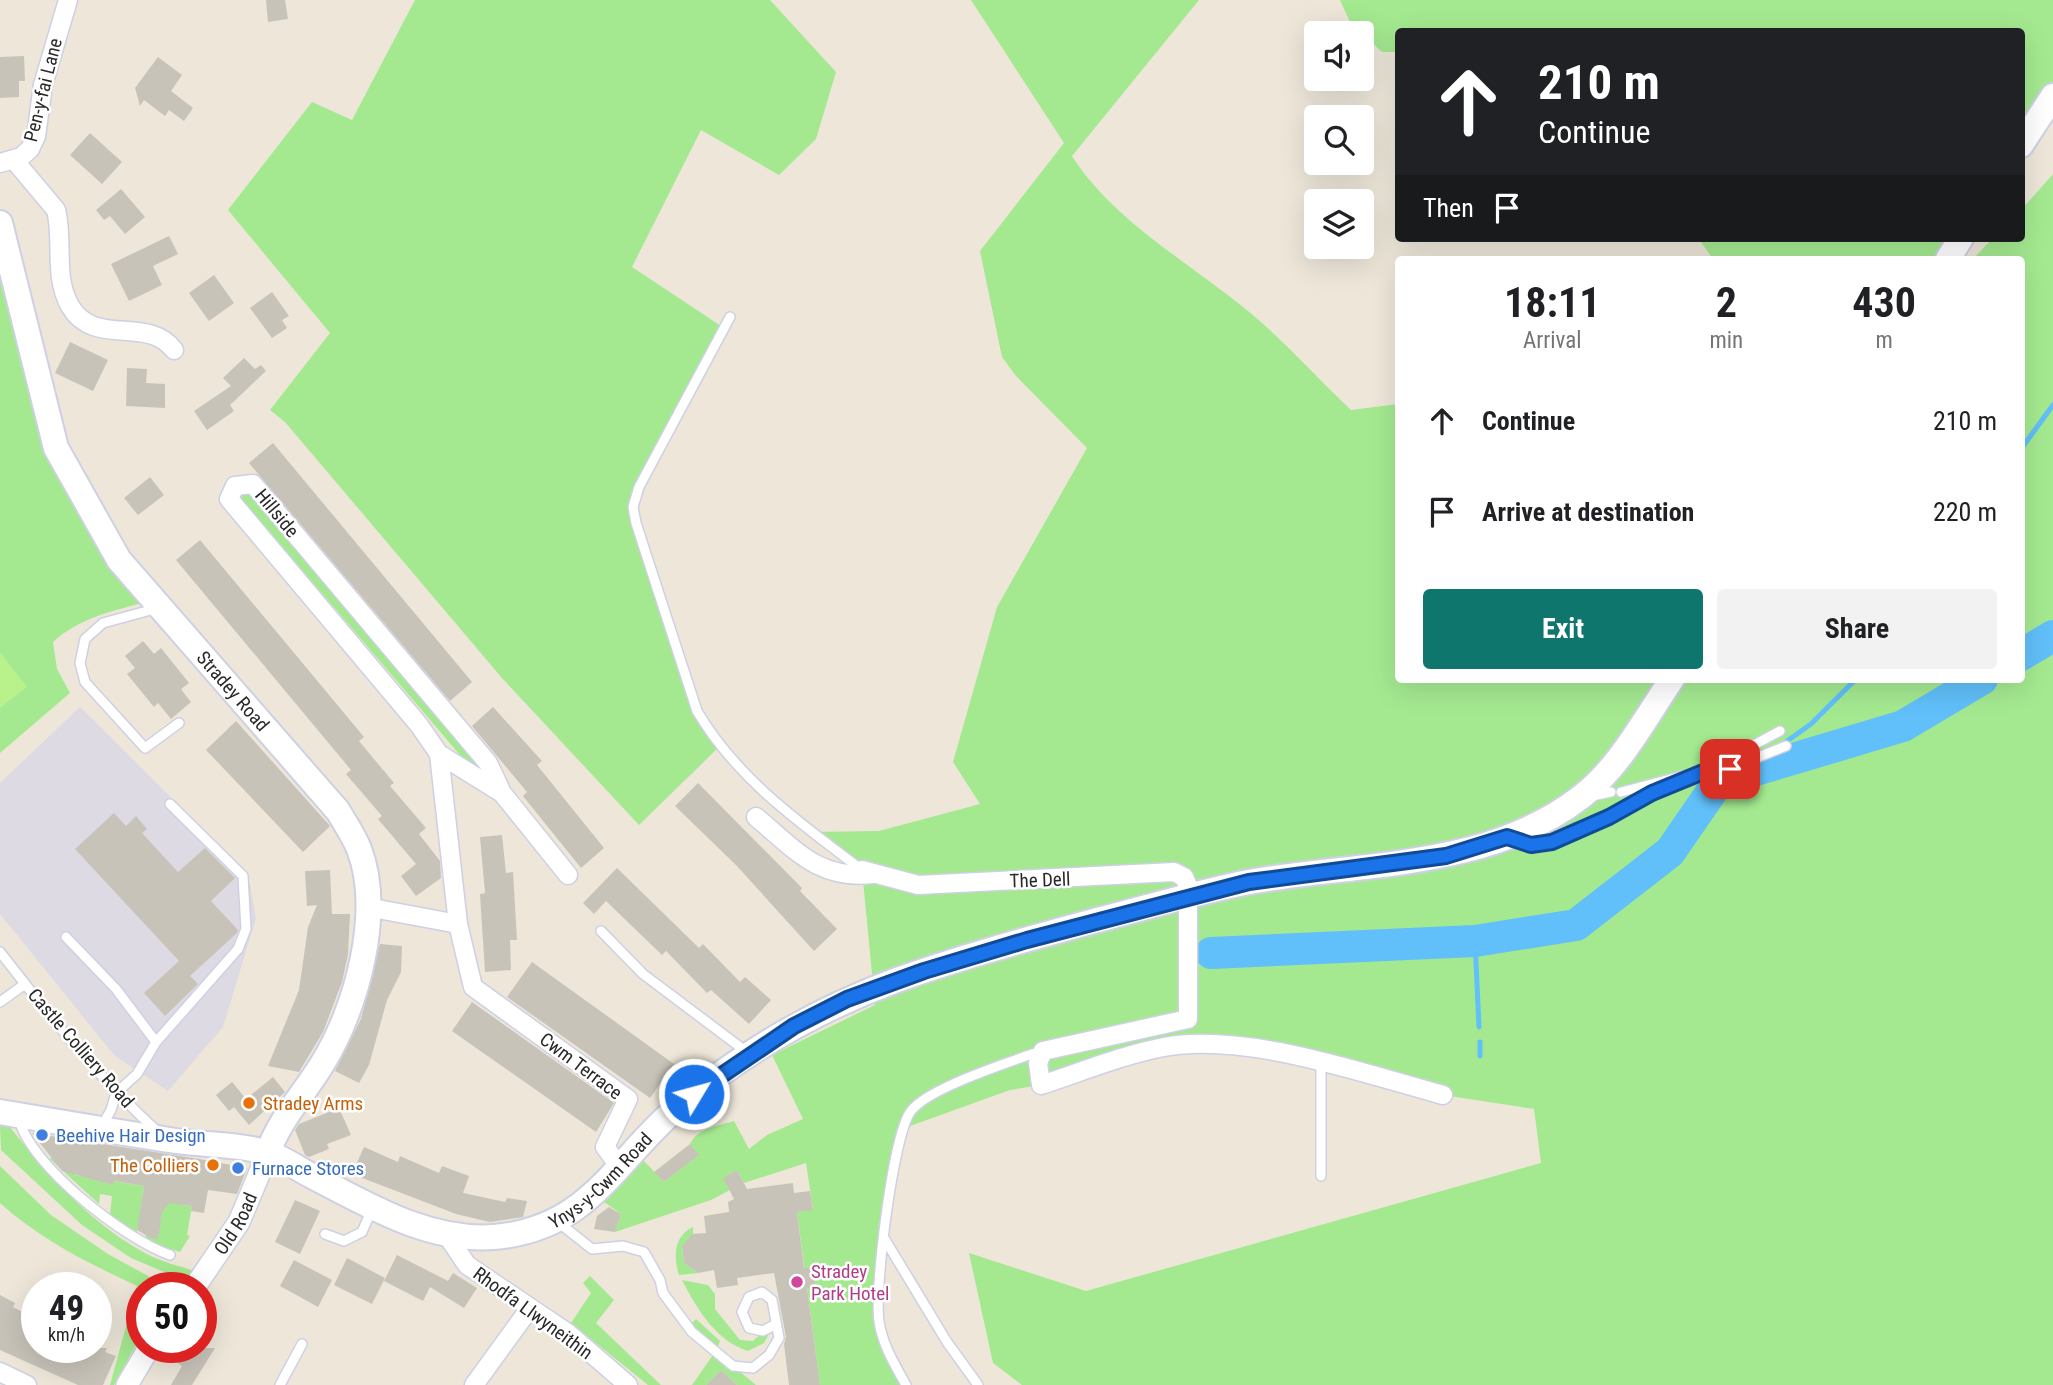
<!DOCTYPE html>
<style>
:root{--surface:#fff;--page:#f2f2f2;--text:#202124;--muted:#757577;--accent:#0f766e}
body{margin:0;font-family:"Roboto Condensed",sans-serif;background:var(--page);color:var(--text);height:100vh;display:flex;flex-direction:column;font-size:26px;white-space:nowrap}
*{box-sizing:border-box;margin:0}
p{font-size:23px;color:var(--muted)}
.icon{flex:none;width:38px;height:38px;fill:none;stroke:currentColor;stroke-width:2;stroke-linecap:round;stroke-linejoin:round}
.map{position:relative;flex:1;overflow:hidden}
.panel{position:absolute;left:1395px;top:256px;width:630px;height:427px;display:flex;flex-direction:column;background:var(--surface);border-radius:7px;box-shadow:0 7px 28px #0002}
.panel>*{flex:none}
.guide{position:absolute;left:1395px;top:28px;width:630px;height:214px;border-radius:7px;box-shadow:0 7px 28px #0002;background:#202124;color:#fff;overflow:hidden}
.tools{position:absolute;left:1304px;top:21px;display:grid;gap:14px}
.tools a{display:grid;place-items:center;width:70px;height:70px;border-radius:7px;background:var(--surface);box-shadow:0 7px 28px #0002;font-size:35px}
.speed{position:absolute;left:21px;top:1272px;display:flex;gap:14px;font-size:35px;font-weight:700;text-align:center}
.speed>*{display:grid;place-content:center;width:91px;height:91px;border-radius:50%;background:var(--surface);box-shadow:0 7px 28px #0002;line-height:1}
.speed small{font-size:18px;font-weight:400}
.speed .limit{border:10px solid #d22;background:#fff;color:#111}
.pin{position:absolute;display:grid;place-items:center;width:60px;height:60px;color:#fff;margin:-30px;border-radius:14px;box-shadow:0 4px 10px #0006}
.me{position:absolute;width:77px;margin:-38px;rotate:53deg;stroke-linejoin:round;filter:drop-shadow(0 0 5px #0008)}
.turn{display:flex;align-items:center;gap:24px;height:147px;padding:0 28px;font-size:32px}
.turn .icon{width:91px;height:91px;stroke-width:2.5}
.turn b{display:block;font-size:49px;line-height:60px}
.then{display:flex;align-items:center;height:66px;padding:0 28px;background:#0003;gap:14px;font-size:26px}
.eta{display:flex;justify-content:space-evenly;align-items:center;height:119px;text-align:center}
.eta b{font-size:42px;font-weight:700;line-height:49px}
.primary-button{display:flex;gap:14px;margin-top:auto;padding:14px 28px}
.primary-button a{flex:1;height:80px;border-radius:7px;background:var(--accent);color:#fff;font-size:28px;font-weight:700;line-height:80px;text-align:center}
.primary-button a+a{background:var(--page);color:var(--text)}
ul{padding:0;list-style:none}
li{display:flex;align-items:center;gap:21px;height:91px;padding:0 28px}
li div{flex:1}
li b{display:block;font-size:26px}
li em{font-style:normal}
.map>svg:first-child{display:block}
.industrial{fill:#dedae4}
.green{fill:#a4e990}
.pitch{fill:#b9f18a}
.lines{fill:none;stroke-linecap:round;stroke-linejoin:round}
.stream{stroke:#61bff9;stroke-width:5}
.river{stroke:#61bff9;stroke-width:32}
.building{fill:#c8c3b9}
.service-casing{stroke:#ced0e3;stroke-width:12}
.minor-casing{stroke:#ced0e3;stroke-width:21}
.tertiary-casing{stroke:#ced0e3;stroke-width:24}
.secondary-casing{stroke:#ced0e3;stroke-width:28}
.service{stroke:#fff;stroke-width:9}
.minor{stroke:#fff;stroke-width:18}
.tertiary{stroke:#fff;stroke-width:21}
.secondary{stroke:#fff;stroke-width:24}
.route-casing{stroke:#114b97;stroke-width:18}
.route{stroke:#1a73e8;stroke-width:12}
.food-dot{fill:#e8710a;stroke:#fff;stroke-width:2.5}
.shop-dot{fill:#3f7fe0;stroke:#fff;stroke-width:2.5}
.hotel-dot{fill:#d1479c;stroke:#fff;stroke-width:2.5}
.labels{text-anchor:middle;dominant-baseline:central;stroke-width:5;stroke-linejoin:round;paint-order:stroke}
.street-label{font-size:19px;fill:#292929;stroke:#fff}
.food-label{font-size:19px;fill:#c56008;stroke:#fff;text-anchor:start}
.shop-label{font-size:19px;fill:#366cbe;stroke:#fff;text-anchor:start}
.hotel-label{font-size:19px;fill:#b23c85;stroke:#fff;text-anchor:start}
</style>
<div class="map">
<svg width="2053" height="1385" viewBox="0 0 2053 1385">
<rect width="100%" height="100%" fill="#ede6d9"/>
<path class="industrial" d="M80,707L248,874L256,918L223,1027L168,1091L115,1056L0,914V783Z"/>
<path class="green" d="M415,0H770L836,72L816,139L779,175L701,130L632,267L724,328L633,507L697,711L720,746L639,825L502,678L285,422L270,410L330,333L228,210L312,102L352,120Z
M971,0H1199L1072,156C1113,220 1185,260 1243,307C1281,337 1315,376 1351,410L1398,404V679H1672L1614,781L1685,679H2021V259H1973L1993,238H2021V210L2053,174V1385H1022L993,1363L969,1253L1086,1291L1541,1163L1534,1109L1443,1095L1308,1060L1191,1045L1041,1085L1010,1090L899,1130L877,1322L904,1385H820L797,1212L813,1209L806,1163L744,1183L737,1170L724,1178L730,1190L711,1200L615,1232L621,1214L603,1201L643,1160L664,1182L698,1155L690,1144C698,1128 718,1126 734,1121L749,1149L767,1135L803,1119L772,1055L875,1005L862,870L812,832L879,831L980,804L953,762L997,607L1087,448L1016,376L1002,357L980,251L1064,143Z
M1340,0H2053V96L2021,145V32H1398V52H1382L1350,22Z
M1698,238H1961L1948,259H1713Z
M0,280L46,452L146,602C112,611 79,618 53,642L57,669L70,693L0,753Z
M246,489L487,771L479,772L460,755L240,497Z
M0,1125L9,1126C48,1175 95,1229 153,1257C166,1263 180,1266 194,1271L188,1282L131,1258L82,1225L1,1150Z
M49,1158L64,1160L75,1175L144,1186L142,1198L184,1193L183,1205L192,1206L187,1235L190,1236L180,1252L145,1241L148,1223L139,1221L136,1235L133,1233L110,1215L112,1196L100,1194L99,1204Z
M0,1166L51,1215L108,1254L170,1288H142V1334L114,1385H110L137,1286C88,1263 41,1240 0,1203Z
M693,1227V1234L682,1246L684,1263L698,1273L679,1275C673,1256 674,1236 693,1227Z
M590,1276L614,1300L596,1323L661,1385H648L571,1323L591,1293L583,1283Z
M682,1280L708,1285L715,1294V1309L740,1340L753,1341L768,1327L771,1330L764,1343L748,1351C716,1341 697,1309 682,1280Z
M696,1319L720,1341L716,1352L756,1385H737L721,1370L706,1385H692L715,1352L688,1327Z"/>
<path class="pitch" d="M0,652L27,687L0,708Z"/>
<g class="lines">
<path class="stream" d="M2021,449L2053,405
M1783,744L1811,724L1856,679
M1719,781L1720,780
M1475,941L1479,1027
M1480,1042V1056"/>
<path class="river" d="M2021,655L2053,636
M1211,953L1475,941L1576,925L1670,852L1719,781L1903,726L1982,679"/>
</g>
<path class="building" d="M266,0H285L288,19L268,22Z
M24,56L25,81H19V97L0,98V57Z
M158,57L182,75L171,91L193,108L184,121L169,110L165,116L144,100L140,106L135,88Z
M90,133L122,162L102,184L70,155Z
M121,189L145,217L125,234L110,216L104,220L96,210Z
M169,236L178,254L153,266L162,285L129,301L111,264Z
M214,275L234,303L209,321L189,293Z
M272,292L289,316L282,320L287,328L272,338L250,308Z
M70,342L108,360L93,391L55,373Z
M244,358L255,369L261,365L266,371L230,405L234,411L207,430L194,411L231,386L223,378Z
M127,368L147,369L146,383L165,384V408L126,406Z
M273,443L472,682L450,701L249,463Z
M150,477L164,495L138,515L124,498Z
M200,540L364,737L359,741L394,783L390,786L426,828L419,834L440,861L441,878L416,896L401,876L416,864L378,819L382,816L346,774L351,770L176,560Z
M143,641L154,654L161,648L189,683L181,689L191,702L171,719L158,703L154,707L127,674L135,668L125,656Z
M493,707L542,761L537,765L604,848L581,868L523,796L527,792L472,726Z
M236,721L330,826L303,852L206,750Z
M698,783L802,888L800,891L837,929L814,951L736,865L675,806Z
M114,813L126,826L136,816L147,829L142,833L178,872L205,848L235,878L211,901L238,930L237,933L190,976L198,984L165,1016L144,993L179,961L75,849Z
M502,835L506,873L513,872L517,940H510L511,970L485,972L480,894L485,893L480,837Z
M617,868L699,948L703,944L740,982L745,977L771,1000L749,1024L711,990L707,993L666,951L662,955L606,901L594,914L583,903Z
M330,870L332,914H350L348,954L342,982L323,1032L299,1072L268,1066L299,990L308,927L317,905L307,906L305,871Z
M380,944L402,946L401,972L387,1000L369,1065L359,1083L335,1071L361,1019Z
M532,962L674,1064L650,1098L507,997Z
M472,1002L614,1103L596,1132L452,1031Z
M273,1077L285,1092L249,1125L234,1107L229,1111L216,1095L232,1082L246,1099Z
M339,1108L351,1135L327,1144L329,1149L309,1157L305,1155L295,1130L299,1124Z
M32,1133L199,1159L247,1168L237,1194L208,1190L204,1213L191,1211L192,1206L169,1203L162,1212L158,1239L151,1238L137,1230L144,1186L114,1181L113,1185L62,1171Z
M690,1144L699,1155L664,1182L654,1172Z
M364,1147L398,1162L400,1156L439,1173L442,1166L469,1176L463,1193L505,1202L507,1198L527,1201L523,1217L490,1222L456,1214L352,1174Z
M737,1170L747,1189L793,1183L794,1193L810,1191L813,1210L797,1212L804,1268L812,1267L815,1287L807,1288L820,1385H789L784,1344L786,1337L774,1273L737,1278L738,1285L717,1288L714,1270L698,1273L684,1263L682,1246L692,1234L706,1233L704,1216L729,1212L728,1202L734,1199L723,1178Z
M295,1200L320,1211L300,1254L275,1242Z
M609,1207L621,1214L615,1232L594,1229L597,1216Z
M397,1255L448,1281L453,1273L477,1288L464,1308L430,1287L423,1301L384,1281Z
M347,1258L385,1278L372,1304L334,1285Z
M294,1260L332,1280L318,1307L280,1286Z
M0,1295L15,1303L13,1307L37,1320V1348H107L105,1352L116,1356L103,1385H78L0,1350Z
M183,1348H215L192,1385H171L182,1366L175,1361Z
M721,1370L737,1385H706Z"/>
<g class="lines">
<g class="service-casing">
<path id="service" d="M730,317L639,487L633,507L636,523L697,711C737,779 800,823 862,870
M158,608L103,623L85,639L80,663L85,682L145,748L179,723
M1706,771L1716,774L1786,746
M1621,792L1682,776
M1592,796L1611,792
M1516,840L1531,845L1552,842L1610,817L1652,793L1708,770L1780,731
M601,931L643,974L748,1053
M66,937L116,989L156,1042
M0,952C50,1016 98,1078 158,1132
M0,1002L25,984
M1321,1063V1176
M19,1119C30,1166 126,1240 170,1255
M102,1126L111,1110L116,1093L137,1074L156,1042L238,949L246,929L243,876L170,804
M558,1222L592,1249L623,1246L644,1252L660,1280L663,1293L692,1332L733,1366L753,1368L769,1355L779,1338L772,1300L762,1292L749,1297L742,1312L749,1328L763,1331L776,1324
M325,1234L344,1241L362,1232L372,1209
M884,1238L947,1342L978,1385
M280,1385L302,1344
M906,1385C895,1365 882,1344 879,1321C874,1290 893,1134 911,1111C928,1088 1012,1061 1041,1051"/>
</g>
<g class="minor-casing">
<path id="minor" d="M14,160L56,210C64,240 53,276 70,306C94,348 148,315 174,350
M0,163L21,157L30,149L36,136L43,85L68,0
M439,754L458,924L473,987L628,1099L605,1147L620,1167
M502,793L439,754L419,725L229,499L235,486L253,484L488,763L502,793L568,875
M756,817C796,850 818,880 873,874
M862,870L918,885L1174,872L1184,877L1188,886V1019L1043,1051L1038,1063L1041,1085C1081,1072 1122,1055 1164,1047C1246,1032 1362,1073 1443,1095
M367,907L458,924
M446,1234L467,1265L569,1334L628,1385
M0,1372L27,1385
M474,1385L530,1308"/>
</g>
<g class="tertiary-casing">
<g id="tertiary">
<path id="s1" d="M194,1288L239,1222L268,1153"/>
<path d="M127,1385L149,1348"/>
</g>
</g>
<g class="secondary-casing">
<g id="secondary">
<path d="M2021,145L2053,96"/>
<path id="s2" d="M0,223L56,448L119,560L338,811C345,823 354,836 359,849C383,911 357,1007 324,1061C306,1092 279,1119 268,1153"/>
<path d="M1948,259L1961,238"/>
<path id="s3" d="M0,1112C59,1122 117,1132 176,1141C205,1145 240,1144 268,1153C283,1158 297,1168 310,1175C367,1204 427,1242 494,1237C590,1229 614,1161 679,1106C744,1052 818,1009 897,980C961,957 1028,939 1094,921C1146,908 1197,892 1249,882C1359,862 1487,870 1581,797C1620,767 1644,720 1672,679"/>
</g>
</g>
<use href="#service" class="service"/>
<use href="#minor" class="minor"/>
<use href="#tertiary" class="tertiary"/>
<use href="#secondary" class="secondary"/>
</g>
<g class="lines">
<g class="route-casing">
<path id="route" d="M694,1094L794,1026L847,999L924,971L1027,940L1249,882L1446,856L1507,837L1531,845L1552,842L1609,817L1652,793L1708,770L1716,774L1730,769"/>
</g>
<use href="#route" class="route"/>
</g>
<g class="food-dot">
<circle cx="249" cy="1103" r="7"/>
<circle cx="213" cy="1165" r="7"/>
</g>
<g class="shop-dot">
<circle cx="42" cy="1135" r="7"/>
<circle cx="238" cy="1168" r="7"/>
</g>
<circle class="hotel-dot" cx="797" cy="1282" r="7"/>
<g class="labels">
<g class="street-label">
<text transform="translate(43 90) rotate(-76)">Pen-y-fai Lane</text>
<text transform="translate(277 513) rotate(50)">Hillside</text>
<text stroke="none"><textPath href="#s2" startOffset="534">Stradey Road</textPath></text>
<text transform="translate(1040 880) rotate(-2)">The Dell</text>
<text transform="translate(81 1048) rotate(49)">Castle Colliery Road</text>
<text transform="translate(581 1066) rotate(37)">Cwm Terrace</text>
<text stroke="none"><textPath href="#s3" startOffset="640">Ynys-y-Cwm Road</textPath></text>
<text stroke="none"><textPath href="#s1" startOffset="77">Old Road</textPath></text>
<text transform="translate(533 1313) rotate(36)">Rhodfa Llwyneithin</text>
</g>
<g class="food-label">
<text x="263" y="1103">Stradey Arms</text>
<text x="199" y="1165" text-anchor="end">The Colliers</text>
</g>
<g class="shop-label">
<text x="56" y="1135">Beehive Hair Design</text>
<text x="252" y="1168">Furnace Stores</text>
</g>
<g class="hotel-label">
<text x="811" y="1271">Stradey<tspan x="811" dy="22">Park Hotel</tspan></text>
</g>
</g>
</svg>
<div class="tools">
<a><svg class="icon" aria-label="sound" viewBox="0 0 24 24"><path d="M4 9h4l5-4v14l-5-4H4zM17 9q2 3 0 6"/></svg></a>
<a><svg class="icon" aria-label="search" viewBox="0 0 24 24"><circle cx="10" cy="10" r="6"/><path d="M15 15l6 6"/></svg></a>
<a><svg class="icon" aria-label="layers" viewBox="0 0 24 24"><path d="M12 4l9 5-9 5-9-5zM3 14l9 5 9-5"/></svg></a>
</div>
<div class="speed"><div>49<small>km/h</small></div><div class="limit">50</div></div>
<div class="pin" style="left:1730px;top:769px;background:#d93025"><svg class="icon" aria-label="arrive" viewBox="0 0 24 24"><path d="M6 21V4h12l-3 4 3 4H6"/></svg></div>
<svg class="me" style="left:694px;top:1094px" viewBox="-20 -20 40 40"><circle r="17" fill="#1a73e8" stroke="#fff" stroke-width="3"/><path d="M0-11L8 9 0 5-8 9z" fill="#fff"/></svg>
<div class="guide">
<div class="turn"><svg class="icon" aria-label="ahead" viewBox="0 0 24 24"><path d="M12 20V5M6 11l6-6 6 6"/></svg><div><b>210 m</b>Continue</div></div>
<div class="then">Then<svg class="icon" aria-label="arrive" viewBox="0 0 24 24"><path d="M6 21V4h12l-3 4 3 4H6"/></svg></div>
</div>
<section class="panel">
<div class="eta">
<div><b>18:11</b><p>Arrival</p></div>
<div><b>2</b><p>min</p></div>
<div><b>430</b><p>m</p></div>
</div>
<ul>
<li><svg class="icon" aria-label="ahead" viewBox="0 0 24 24"><path d="M12 20V5M6 11l6-6 6 6"/></svg><div><b>Continue</b></div><em>210 m</em></li>
<li><svg class="icon" aria-label="arrive" viewBox="0 0 24 24"><path d="M6 21V4h12l-3 4 3 4H6"/></svg><div><b>Arrive at destination</b></div><em>220 m</em></li>
</ul>
<div class="primary-button"><a>Exit</a><a>Share</a></div>
</section>
</div>
